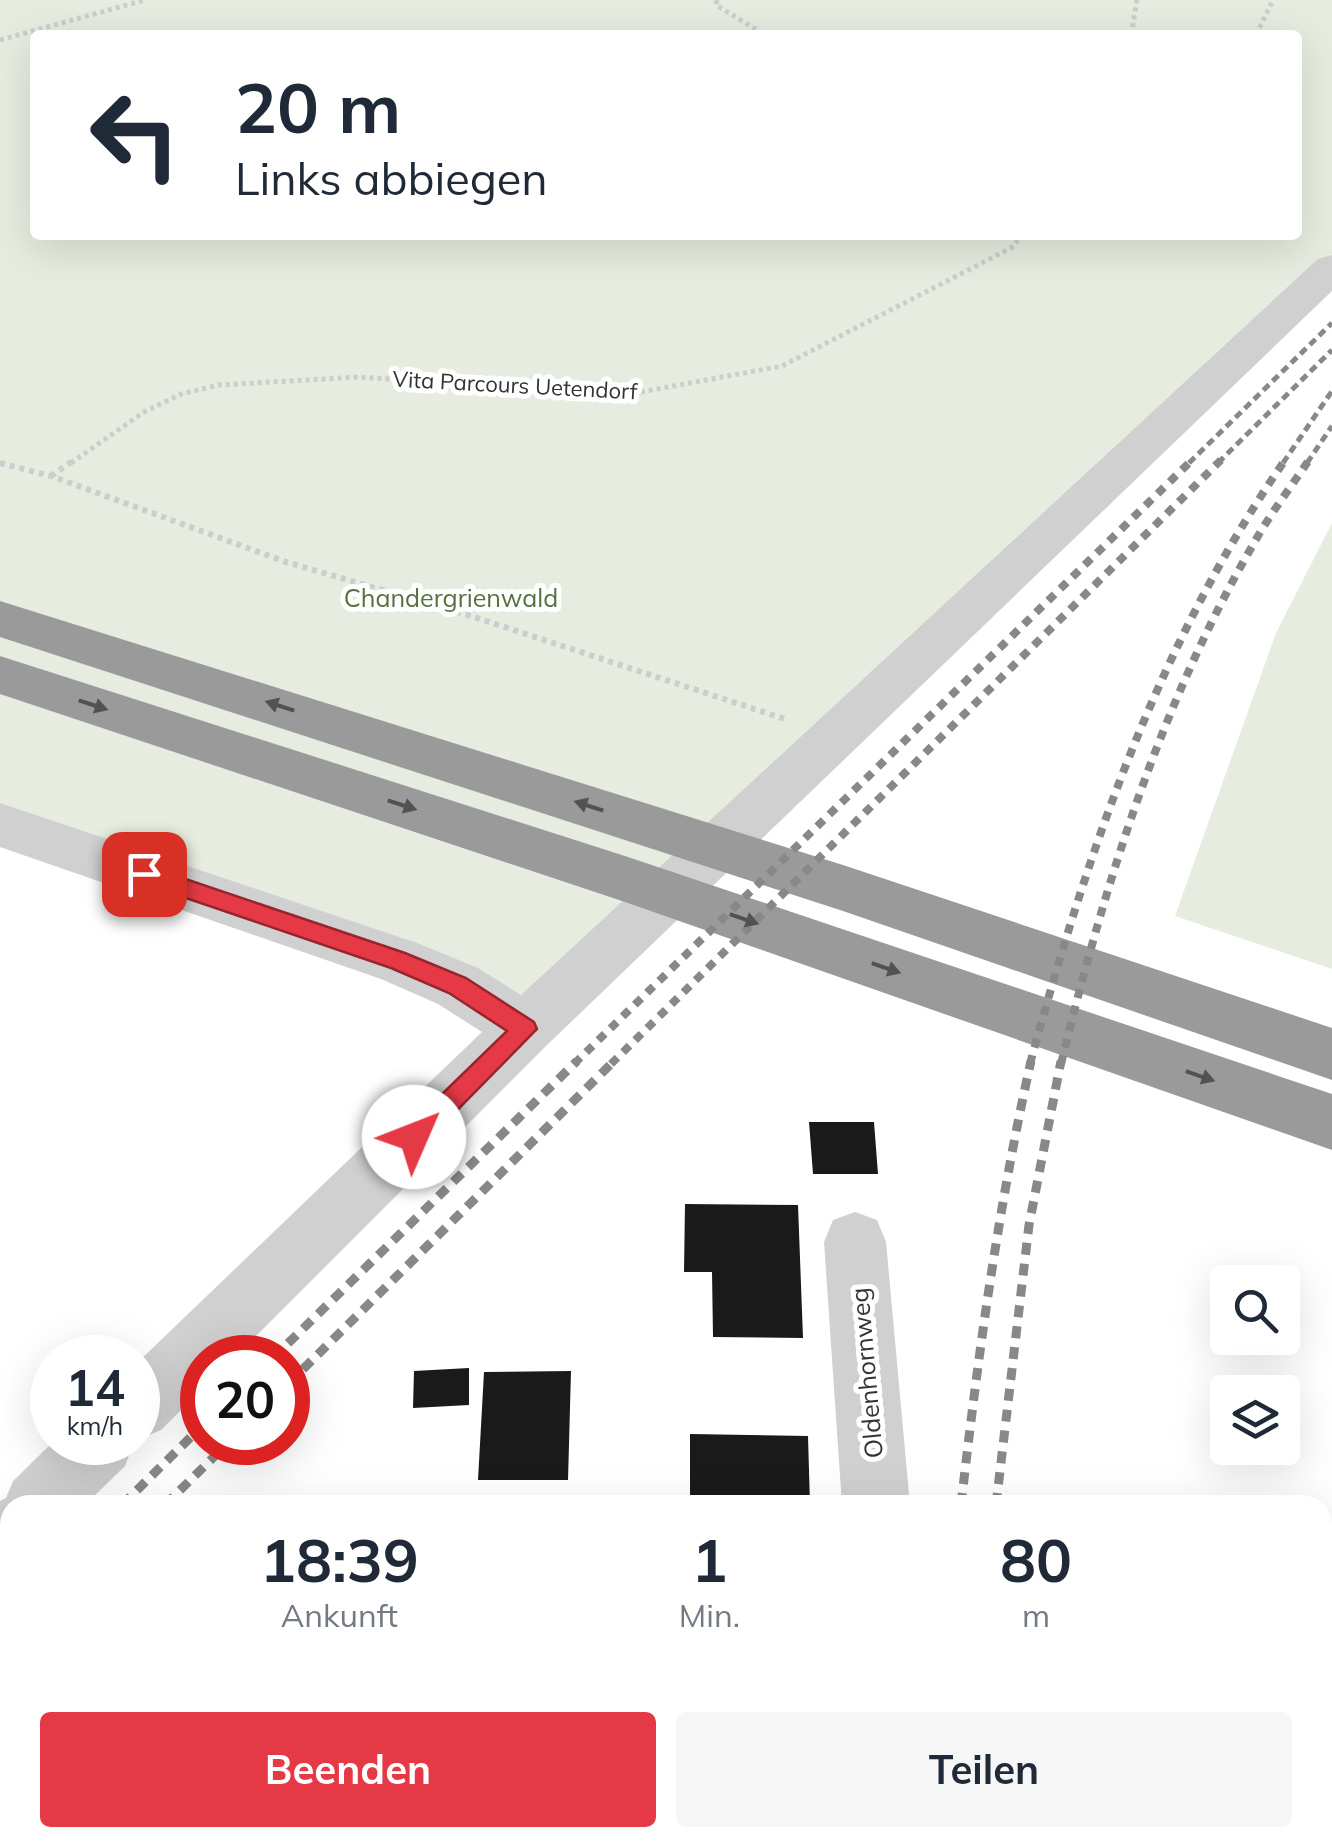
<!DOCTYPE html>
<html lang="de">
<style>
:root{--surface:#fff;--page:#f6f6f7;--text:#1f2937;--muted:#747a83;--accent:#e63946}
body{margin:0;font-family:Mulish,sans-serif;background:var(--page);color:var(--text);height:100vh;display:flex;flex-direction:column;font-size:38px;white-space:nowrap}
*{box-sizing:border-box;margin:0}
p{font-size:32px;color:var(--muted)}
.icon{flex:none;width:55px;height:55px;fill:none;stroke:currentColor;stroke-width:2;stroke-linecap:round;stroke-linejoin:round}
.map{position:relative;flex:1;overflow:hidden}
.panel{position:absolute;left:0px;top:1495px;width:1332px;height:352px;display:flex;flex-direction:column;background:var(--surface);border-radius:30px 30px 0 0;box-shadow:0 10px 40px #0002}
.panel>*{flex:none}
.banner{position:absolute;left:30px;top:30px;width:1272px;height:210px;border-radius:10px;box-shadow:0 10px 40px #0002;background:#fff;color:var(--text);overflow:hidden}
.controls{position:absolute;left:1210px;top:1265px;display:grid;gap:20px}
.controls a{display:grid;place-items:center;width:90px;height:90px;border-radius:10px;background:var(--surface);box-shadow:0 10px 40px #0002;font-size:50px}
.speed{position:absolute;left:30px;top:1335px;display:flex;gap:20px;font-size:50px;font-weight:700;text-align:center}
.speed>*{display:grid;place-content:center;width:130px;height:130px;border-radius:50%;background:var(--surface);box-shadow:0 10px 40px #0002;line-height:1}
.speed small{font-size:25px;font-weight:400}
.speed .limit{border:15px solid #d22;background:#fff;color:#111}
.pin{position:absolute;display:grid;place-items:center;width:85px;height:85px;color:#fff;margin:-42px;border-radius:20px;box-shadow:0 5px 15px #0006}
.me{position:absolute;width:110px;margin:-55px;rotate:46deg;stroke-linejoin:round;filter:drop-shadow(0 0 8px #0008)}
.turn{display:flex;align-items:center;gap:35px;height:210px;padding:0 40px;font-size:45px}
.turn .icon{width:130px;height:130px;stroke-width:2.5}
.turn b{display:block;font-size:70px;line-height:85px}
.eta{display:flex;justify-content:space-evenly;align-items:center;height:170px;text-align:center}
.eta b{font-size:60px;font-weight:700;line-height:70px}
.action{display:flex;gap:20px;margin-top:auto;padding:20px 40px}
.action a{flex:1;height:115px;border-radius:10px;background:var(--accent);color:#fff;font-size:40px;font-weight:700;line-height:115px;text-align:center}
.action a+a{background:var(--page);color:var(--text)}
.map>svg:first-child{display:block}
.green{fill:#e6ecdf;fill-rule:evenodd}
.building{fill:#1a1a1a}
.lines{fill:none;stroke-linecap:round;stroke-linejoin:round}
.path-far1{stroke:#cdcdcd;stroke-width:5;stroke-dasharray:4 4;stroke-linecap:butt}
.path{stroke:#cdcdcd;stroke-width:6;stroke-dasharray:5 5;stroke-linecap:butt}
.minor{fill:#d0d0d0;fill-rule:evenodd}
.highway{fill:#9a9a9a;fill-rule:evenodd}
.rail-far2{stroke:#888;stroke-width:5;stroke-dasharray:8 5;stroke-linecap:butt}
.rail-far1{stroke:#888;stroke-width:8;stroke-dasharray:9 8;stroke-linecap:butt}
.rail{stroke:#888;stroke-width:9;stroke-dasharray:12 9;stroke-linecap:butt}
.oneway{fill:#525252}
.route{fill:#e63946;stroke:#96252e;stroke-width:2.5}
.labels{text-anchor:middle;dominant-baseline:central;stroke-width:10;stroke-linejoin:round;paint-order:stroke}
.far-street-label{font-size:22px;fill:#333;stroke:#fff}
.park-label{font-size:25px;fill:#56703f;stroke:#fff}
.street-label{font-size:25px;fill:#333;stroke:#fff}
</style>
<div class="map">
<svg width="1332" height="1846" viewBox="0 0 1332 1846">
<rect width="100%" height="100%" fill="#fff"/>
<path class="green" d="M0,0H1332V268L525,1029L0,825ZM35,35H1298V235H35Z
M1332,523V969L1175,916L1276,633Z"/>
<path class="building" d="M809,1122H874L878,1174H813Z
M685,1204L798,1205L803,1338L713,1337L712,1272H684Z
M469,1368V1405L413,1408L414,1371Z
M571,1371L568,1480H478L484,1372Z
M690,1434L808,1436L810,1505L690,1503Z
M0,1804H10L5,1846H0Z
M419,1838H470V1846H419Z
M727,1838H833V1846H727Z"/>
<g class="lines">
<path class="path-far1" d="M717,0L716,5L765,35
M1131,35L1137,0
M1256,35L1273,0
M0,40L145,0
M71,463L144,412L181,394L219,385L359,377L630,394L782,366L1011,248L1022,235"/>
<path class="path" d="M0,463L51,476L286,562L468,615L788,720
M51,476L74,460"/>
<path class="minor" d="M1332,255V291L545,1047L234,1358H202V1389L161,1430L138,1440V1362L482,1032L438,1004L381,979L0,847V803L417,943L478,968L521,995L1318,259Z
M855,1212L877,1220L886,1242L910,1505H842L824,1242L833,1220Z
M53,1442H134L125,1466L85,1505H10V1571L0,1575V1501L6,1498L13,1481Z
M10,1825V1838H86L82,1846H1Z
M325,1838H401L400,1846H324Z
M847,1838H923V1846H847Z"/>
<path class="highway" d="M0,601L843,865L1332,1028V1080L843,911L0,637Z
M0,656L628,857L1332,1094V1150L628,903L0,694Z"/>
<path class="rail-far2" d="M1189,463L1332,323
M1218,463L1332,350
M1283,463L1332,391
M1307,463L1332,426"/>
<path class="rail-far1" d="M574,1064L1192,460
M611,1064L1221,460
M1030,1064C1088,850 1158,644 1285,460
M1061,1064C1105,883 1160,705 1254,543C1270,514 1291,487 1309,460"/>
<path class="rail" d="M273,1358L577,1061
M288,1384L614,1061
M122,1505L202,1426
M165,1505L229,1442
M961,1505C978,1356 998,1208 1031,1061
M996,1505L1029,1225L1061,1061
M0,1624L10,1614
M0,1669L10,1659
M940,1838V1846
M977,1846L978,1838"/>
</g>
<defs><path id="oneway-solid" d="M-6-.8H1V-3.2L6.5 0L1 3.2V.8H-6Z" transform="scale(2.5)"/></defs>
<g class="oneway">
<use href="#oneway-solid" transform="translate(93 705) rotate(18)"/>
<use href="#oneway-solid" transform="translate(280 706) rotate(-162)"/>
<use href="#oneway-solid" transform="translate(402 805) rotate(18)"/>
<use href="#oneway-solid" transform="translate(589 806) rotate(-162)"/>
<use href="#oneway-solid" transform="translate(744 919) rotate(19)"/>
<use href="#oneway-solid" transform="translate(886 968) rotate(19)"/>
<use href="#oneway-solid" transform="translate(1200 1076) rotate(19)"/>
</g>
<path class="route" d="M144,865L405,953L466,978L534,1022L537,1029L423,1145L414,1149L406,1145L402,1137L406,1129L507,1031L449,993L391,968L136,881L133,874L136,868Z"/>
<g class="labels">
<g class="far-street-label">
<text transform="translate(515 385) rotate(3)">Vita Parcours Uetendorf</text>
</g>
<g class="park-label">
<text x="451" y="597">Chandergrienwald</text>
</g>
<g class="street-label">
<text transform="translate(866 1373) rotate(-95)">Oldenhornweg</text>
</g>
</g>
</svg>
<div class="controls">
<a><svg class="icon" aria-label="search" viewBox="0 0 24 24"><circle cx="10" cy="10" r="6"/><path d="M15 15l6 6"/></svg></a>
<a><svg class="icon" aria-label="layers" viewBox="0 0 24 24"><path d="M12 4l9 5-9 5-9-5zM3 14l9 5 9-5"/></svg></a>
</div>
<div class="speed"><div>14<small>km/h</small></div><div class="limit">20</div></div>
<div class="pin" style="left:144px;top:874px;background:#d93025"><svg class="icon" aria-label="arrive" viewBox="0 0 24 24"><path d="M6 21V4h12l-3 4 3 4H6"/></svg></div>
<svg class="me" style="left:414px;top:1137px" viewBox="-20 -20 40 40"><circle r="19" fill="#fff"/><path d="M0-13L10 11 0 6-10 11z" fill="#e63946"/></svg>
<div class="banner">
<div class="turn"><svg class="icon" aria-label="left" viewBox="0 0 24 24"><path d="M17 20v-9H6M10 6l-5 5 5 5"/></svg><div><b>20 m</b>Links abbiegen</div></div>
</div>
<section class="panel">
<div class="eta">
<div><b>18:39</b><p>Ankunft</p></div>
<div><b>1</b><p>Min.</p></div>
<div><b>80</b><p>m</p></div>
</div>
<div class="action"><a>Beenden</a><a>Teilen</a></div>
</section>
</div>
